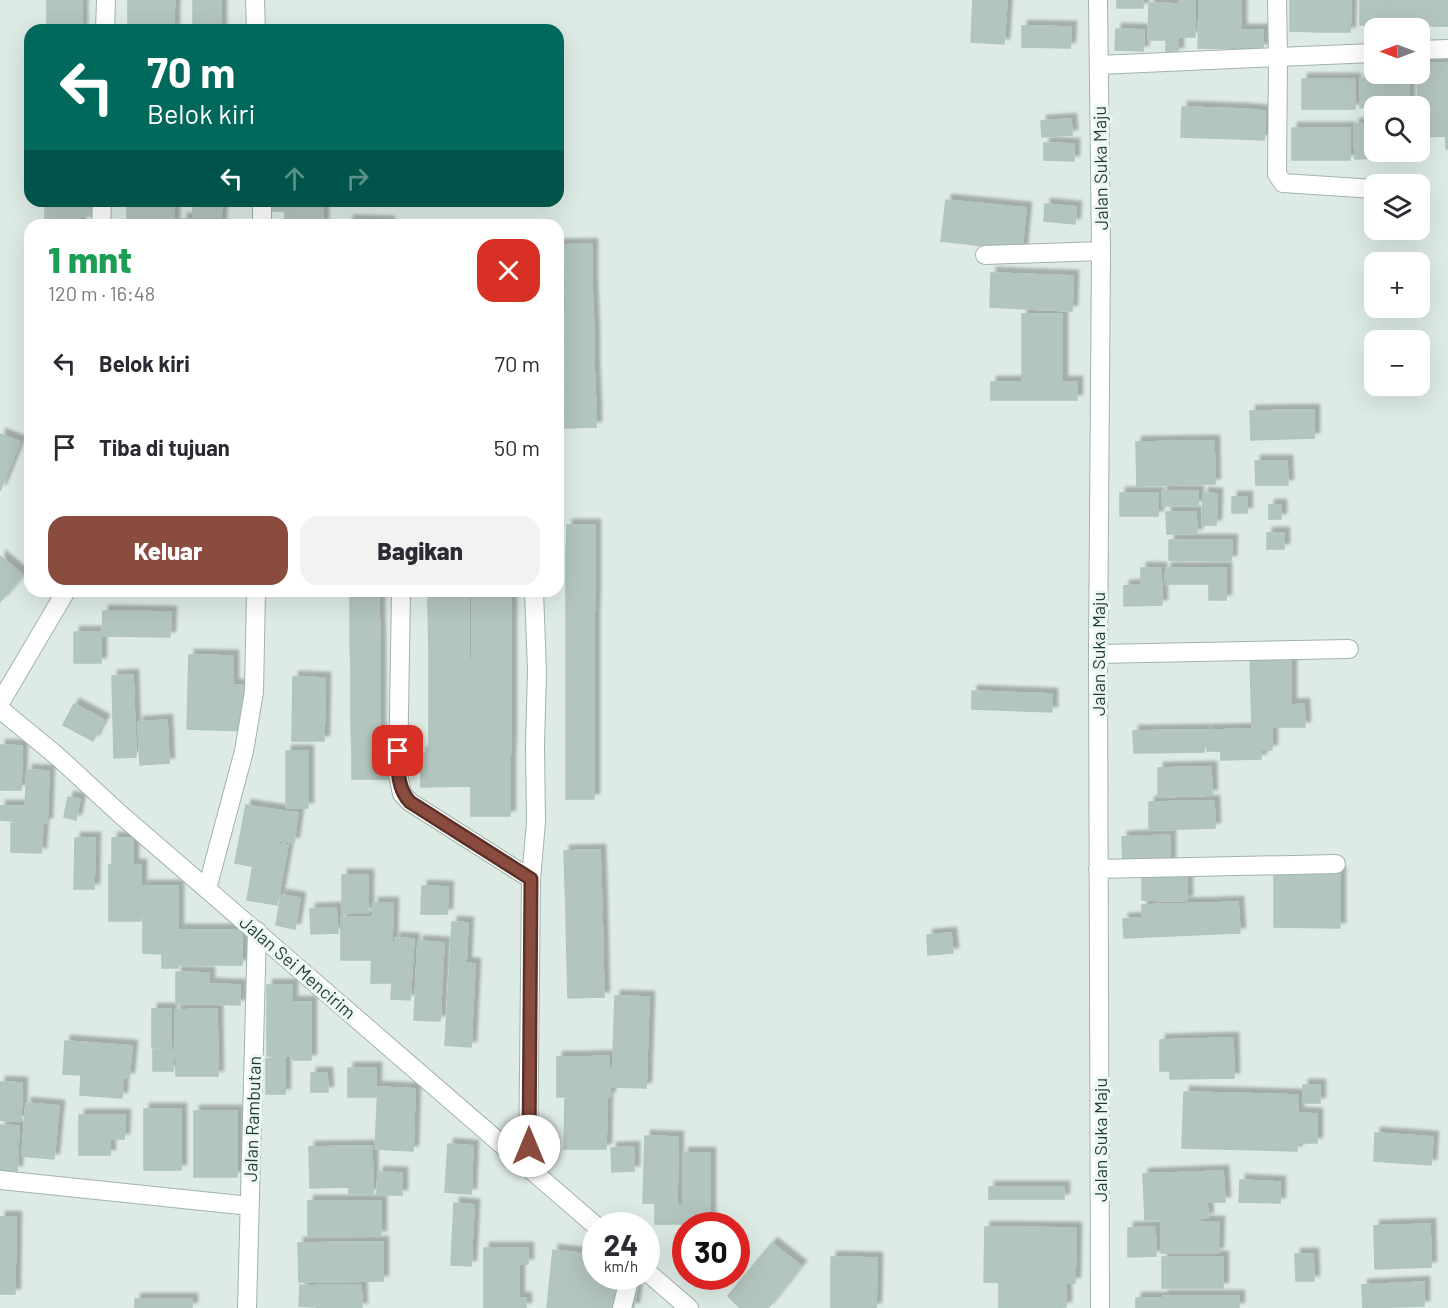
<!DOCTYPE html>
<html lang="id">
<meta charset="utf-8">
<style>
:root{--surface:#fff;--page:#f2f2f3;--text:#2b2b33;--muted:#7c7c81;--accent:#894c3e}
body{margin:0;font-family:Barlow,sans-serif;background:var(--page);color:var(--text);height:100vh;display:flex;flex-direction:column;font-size:22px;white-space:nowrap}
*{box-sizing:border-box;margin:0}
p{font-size:20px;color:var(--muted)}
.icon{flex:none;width:33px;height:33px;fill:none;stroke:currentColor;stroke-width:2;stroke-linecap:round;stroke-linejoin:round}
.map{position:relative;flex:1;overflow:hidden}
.panel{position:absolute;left:24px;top:219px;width:540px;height:378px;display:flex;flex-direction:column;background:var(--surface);border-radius:18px;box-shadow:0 6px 24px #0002}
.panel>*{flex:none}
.banner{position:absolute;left:24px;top:24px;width:540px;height:183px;border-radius:18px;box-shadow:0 6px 24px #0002;background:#00695c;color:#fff;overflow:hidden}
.needle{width:39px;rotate:270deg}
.buttons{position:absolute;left:1364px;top:18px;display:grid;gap:12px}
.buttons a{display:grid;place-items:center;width:66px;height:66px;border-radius:12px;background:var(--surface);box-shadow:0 6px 24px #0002;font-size:30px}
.speed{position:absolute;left:582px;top:1212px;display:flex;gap:12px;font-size:30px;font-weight:700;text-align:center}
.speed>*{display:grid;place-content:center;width:78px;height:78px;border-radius:50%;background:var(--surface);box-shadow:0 6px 24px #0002;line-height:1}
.speed small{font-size:15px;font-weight:400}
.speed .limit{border:9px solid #d22;background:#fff;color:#111}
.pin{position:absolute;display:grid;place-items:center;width:51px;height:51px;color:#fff;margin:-26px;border-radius:12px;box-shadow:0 3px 9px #0006}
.me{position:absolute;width:66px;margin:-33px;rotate:0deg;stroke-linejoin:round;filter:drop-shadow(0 0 4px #0008)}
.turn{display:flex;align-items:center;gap:21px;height:126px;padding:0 24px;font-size:27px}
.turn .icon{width:78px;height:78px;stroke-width:2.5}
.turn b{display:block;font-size:42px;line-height:51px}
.lanes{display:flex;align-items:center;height:57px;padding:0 24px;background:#0003;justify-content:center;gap:30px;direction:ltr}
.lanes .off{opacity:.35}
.round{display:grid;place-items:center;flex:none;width:63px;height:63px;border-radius:18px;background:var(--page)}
.headline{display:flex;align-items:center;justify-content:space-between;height:102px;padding:0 24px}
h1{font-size:36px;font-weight:800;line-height:45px;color:#1e9e55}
.primary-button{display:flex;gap:12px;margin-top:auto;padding:12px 24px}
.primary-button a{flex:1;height:69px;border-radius:18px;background:var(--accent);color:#fff;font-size:24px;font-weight:800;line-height:69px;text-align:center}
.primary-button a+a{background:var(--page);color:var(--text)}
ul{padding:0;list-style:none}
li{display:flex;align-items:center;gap:18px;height:84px;padding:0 24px}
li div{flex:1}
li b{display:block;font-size:22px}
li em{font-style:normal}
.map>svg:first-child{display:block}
.building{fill:#b3c6be;stroke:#b0c5bc;stroke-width:1.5;filter:url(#shadow)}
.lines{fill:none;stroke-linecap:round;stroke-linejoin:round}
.minor-casing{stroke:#a1b3ac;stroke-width:20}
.minor{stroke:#fff;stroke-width:18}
.route-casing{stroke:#593128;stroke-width:15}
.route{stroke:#894c3e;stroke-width:10}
.labels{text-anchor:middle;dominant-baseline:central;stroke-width:6;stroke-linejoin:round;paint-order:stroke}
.street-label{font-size:18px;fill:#1f3c33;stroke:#eff7f3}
</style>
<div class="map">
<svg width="1448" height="1308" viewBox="0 0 1448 1308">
<defs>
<filter id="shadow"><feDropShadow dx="5.5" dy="-5.5" stdDeviation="1.5" flood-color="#0004"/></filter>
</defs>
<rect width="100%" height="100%" fill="#deebe5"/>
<path class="building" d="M47,0H82V16H47Z
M128,0H175L174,13H128Z
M193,0H221V12L193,13Z
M973,0H1007L1004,44L971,42Z
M1117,0H1143V8H1117Z
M1179,0H1195V37H1179Z
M1199,0H1241V8H1199Z
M1290,0H1320V32L1290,31Z
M1320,0H1351L1350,32H1320Z
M1360,0H1385V25H1360Z
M1385,0H1416V28H1385Z
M1416,0H1443V26H1416Z
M1443,0H1448V26H1443Z
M1149,3L1179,4L1178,53H1166V40H1148Z
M1199,8H1241V30H1263V49L1198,48Z
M221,12V30H193V13Z
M128,13H174V30H128Z
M47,16H82V30H47Z
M1022,26L1071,27L1070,48L1022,47Z
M1116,29L1144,30L1143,51L1115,50Z
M1443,63L1445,136L1419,137L1417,74H1419V64Z
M1443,63H1448V149H1446Z
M1360,78H1386L1385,106L1360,108Z
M1386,78H1409V106H1385Z
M1302,79H1326V109H1302Z
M1326,79H1355V109H1326Z
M1182,107L1242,109L1241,139L1181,137Z
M1242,109L1265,111L1264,140L1241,139Z
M1071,119L1072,135L1042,137L1041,121Z
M1354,124H1374V152H1379V158L1355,159Z
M1292,128H1320V160H1292Z
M1320,128H1350V160H1320Z
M1044,143L1074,144V161L1044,160Z
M1379,152H1405V158H1379Z
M946,200L1026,208L1022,250L941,241Z
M45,201H93L92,216L45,215Z
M127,201H174V225H127Z
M193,201H222L221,219H193Z
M272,201H293V220H285V211H272Z
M293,201H323V220H293Z
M1045,204L1076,207L1075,224L1044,221Z
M45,215H80V225H45Z
M182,219H221V225H182Z
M293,220H323V225H293Z
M348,221L389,222V225H348Z
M592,244V265L558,266V245Z
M592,265V286L564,287V266Z
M991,273L1073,276L1072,311L990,307Z
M592,286L593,310L565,311L564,287Z
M593,310L594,338H558V311Z
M1022,314H1062V382H1077V400H991V382H1022Z
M561,338H594V363L561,364Z
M594,363L595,390L562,391L561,364Z
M595,390L596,410H562V391Z
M562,410H596V427L562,428Z
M1314,410V438L1251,440L1250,411Z
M0,434L20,442L0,491Z
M1214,441L1215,484L1137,486L1136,442Z
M1255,461H1287L1288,485H1256Z
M1162,491H1198V506H1162Z
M1120,493H1158V516H1120Z
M1203,493L1217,494L1216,525H1202Z
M1232,497H1247V513H1232Z
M1269,505H1281V519H1269Z
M1166,512H1196L1197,534H1167Z
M567,525H595V560H566Z
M1267,533H1284V549H1267Z
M1169,540H1232L1231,561L1169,560Z
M0,556L23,575L0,602Z
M566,560H595V591H566Z
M1141,568H1161L1162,605L1124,606V586L1141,585Z
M1166,568H1226V600H1209V584H1165Z
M350,591H379V610L350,611Z
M428,591H469V610H428Z
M472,591H511V620H472Z
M566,591H595L594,620H566Z
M379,610L380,641L350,642V611Z
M428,610H469V648L429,649Z
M103,611L171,612L170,637L102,636Z
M472,620H511V652H472Z
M566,620H594V649H566Z
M74,632H101V663H74Z
M380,641V672H351L350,642Z
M469,648L470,681H429V649Z
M566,649H594V675H566Z
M472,652H511V679H472Z
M189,655L233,656V685L247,686L246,731L187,729Z
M1291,656V705L1304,704L1305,727H1252L1250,657Z
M351,672H380V699H351Z
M133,675L136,757L114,758L112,676Z
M566,675H594V709H566Z
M293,677L325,678L324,741H292Z
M472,679H511V706H472Z
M429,681H470V717H429Z
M972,691L1052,694V712L972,709Z
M351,699H380V726H351Z
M74,704L104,720L93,741L63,725Z
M472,706H511V738H471Z
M566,709H594V739H566Z
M429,717H470V753H429Z
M167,720L169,763L140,765L138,722Z
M351,726H380L381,753H352Z
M1272,729V750H1261V759L1221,760V751H1207L1206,730Z
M1204,730V752L1134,753L1133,731Z
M471,738H511L510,762H471Z
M566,739H594V768H566Z
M0,745L22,746L21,790H0Z
M286,751H308V808H286Z
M352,753H394L395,779H352Z
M421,753H470V786L421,787Z
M471,762H510V793H471Z
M1211,767L1212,795L1158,797V768Z
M566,768H594V799H566Z
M27,770L49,771L47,823L24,822Z
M471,793H510V816H471Z
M68,797L80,799L76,820L64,817Z
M1214,801L1215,828L1149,830V802Z
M246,805L262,808L251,866L235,863Z
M0,806H23V822L0,820Z
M263,808L298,813L294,843L259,838Z
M11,823L43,824L41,853L11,852Z
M1170,835V864L1123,866L1122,837Z
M75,838H95L94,889H74Z
M112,838H133V865H112Z
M257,840L288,845L277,905L247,900Z
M600,850L601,880L565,881L564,851Z
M109,865H141V921H109Z
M1274,872H1340V928L1274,927Z
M1142,873H1187V901L1142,900Z
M342,875H368V913H342Z
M601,880L602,912L566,913L565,881Z
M143,886H178V968H162V954L143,953Z
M422,886L448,887L447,914H421Z
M281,895L300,898L295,929L276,925Z
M1238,902L1240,933L1213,934L1212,903Z
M373,903H393L391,983H371Z
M1212,903L1213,934L1124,938L1123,919L1142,918V905Z
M336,908L338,933L311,934L310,909Z
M602,912L603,959L567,960L566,913Z
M341,917H370V960H341Z
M452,922L468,923L466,963L450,962Z
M180,930H242V965H180Z
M951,933L953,953L928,955L927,935Z
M395,938L414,939L410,1000L391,999Z
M418,941L444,943L440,1021L414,1020Z
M603,959L604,997L568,998L567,960Z
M450,962L475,964L471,1047L445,1045Z
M176,972L209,973V1004H176Z
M209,984L240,985V1005L209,1004Z
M267,985H292L291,1056H267Z
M615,996L649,997L646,1088L612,1087Z
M292,1002H311V1060H293Z
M152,1009H171V1048H152Z
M217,1009L218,1076H176L175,1010Z
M1233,1038L1234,1078L1170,1079V1071H1160V1040Z
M65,1041L132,1046L129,1078H123L122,1098L80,1095L81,1075L63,1074Z
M153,1050H173V1071H153Z
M609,1056L610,1097H585L584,1057Z
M557,1057H584L585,1097H557Z
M285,1058V1094H266V1059Z
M348,1068H376V1097H348Z
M311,1073H327L328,1092H311Z
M0,1082L22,1083L21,1121L0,1120Z
M1303,1085H1320V1103H1303Z
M378,1087L415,1089L413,1151L375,1149Z
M1184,1092L1298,1095V1113L1317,1114V1143H1297V1151L1182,1148Z
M565,1099H607L606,1149H564Z
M26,1103L59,1106L54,1159L22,1156Z
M144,1109H181V1170H144Z
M194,1111H237V1177H194Z
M79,1115H125L124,1139H110V1155H79Z
M0,1125L19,1126L17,1171L0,1170Z
M1375,1133L1433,1137L1431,1165L1374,1161Z
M645,1136L678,1137L677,1204L643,1203Z
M448,1144L473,1146L471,1194L445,1192Z
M372,1146L373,1194H349V1187L310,1188L309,1147Z
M634,1147V1171L612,1172L611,1148Z
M683,1153H710V1226H686V1240H683Z
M1223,1171L1225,1202H1207L1208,1218L1145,1220L1143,1174Z
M378,1172L402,1173V1195H377Z
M1240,1180L1280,1182V1203L1239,1202Z
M989,1187H1064V1199H989Z
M308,1201H381V1236H308Z
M454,1203L474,1205L471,1266L451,1265Z
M655,1205H682V1224H655Z
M0,1217H16L15,1281H0Z
M1161,1221L1219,1222L1218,1253H1161Z
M1430,1224L1431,1267L1375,1269L1374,1226Z
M985,1227L1076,1228L1075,1283L984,1282Z
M1155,1227L1156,1256L1128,1257V1228Z
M383,1242V1281L299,1282L298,1243Z
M772,1243L801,1266L768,1308H740L728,1296Z
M484,1248H528V1264H519V1298H526V1308H484Z
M553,1250L596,1255V1276H616L615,1282L637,1285L634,1308L613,1306V1308H547Z
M1295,1254H1313L1314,1281H1296Z
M831,1257L877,1258L876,1308H831Z
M1162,1257H1203V1288H1162Z
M1203,1257H1223V1288H1203Z
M0,1281H15V1294H0Z
M999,1282L1066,1283V1307L999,1306Z
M1424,1282V1306L1363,1308L1362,1285Z
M300,1285L315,1286L314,1307L299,1306Z
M316,1285H361L362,1308H316Z
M1163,1296H1239V1308H1163Z
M1136,1298H1162V1308H1136Z
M135,1299H192V1308H135Z
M999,1306L1061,1307V1308H999Z"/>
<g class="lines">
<g class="minor-casing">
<path id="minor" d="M255,0L256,30
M1098,0L1101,251L1098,654L1100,1308
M1277,0L1278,57L1374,53
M105,30L106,0
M1419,50L1448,49
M1099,65L1278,57L1277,174L1283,183L1374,189
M101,225L102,201
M262,225V201
M985,255L1101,251
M401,591L398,774L402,794L410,802L531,879
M1098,654L1349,649
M0,703L66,591
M0,709L57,756L120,814L596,1226
M1098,869L1336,864
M207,889L244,751L254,692L256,591
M528,1168L531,879L536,822L535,745L537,671L534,591
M0,1180L250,1206
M646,1271L689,1308
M247,1308L257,931
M622,1308L630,1276"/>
</g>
<use href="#minor" class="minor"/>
</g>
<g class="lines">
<g class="route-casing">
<path id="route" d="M398,751C398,770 397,788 410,802L531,879L529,1146"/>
</g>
<use href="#route" class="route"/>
</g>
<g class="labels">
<g class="street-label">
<text transform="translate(1100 168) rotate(-91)">Jalan Suka Maju</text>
<text transform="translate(1098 654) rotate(-90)">Jalan Suka Maju</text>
<text transform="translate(298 967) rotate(41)">Jalan Sei Mencirim</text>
<text transform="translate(252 1119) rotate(-88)">Jalan Rambutan</text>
<text transform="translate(1100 1140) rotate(-90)">Jalan Suka Maju</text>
</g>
</g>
</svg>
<div class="buttons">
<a><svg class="needle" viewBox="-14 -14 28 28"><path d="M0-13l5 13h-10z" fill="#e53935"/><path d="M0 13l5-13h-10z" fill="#7c7c81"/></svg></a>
<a><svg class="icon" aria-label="search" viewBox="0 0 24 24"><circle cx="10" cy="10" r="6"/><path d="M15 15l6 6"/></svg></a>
<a><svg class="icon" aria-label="layers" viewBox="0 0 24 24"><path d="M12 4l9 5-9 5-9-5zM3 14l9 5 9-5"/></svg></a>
<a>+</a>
<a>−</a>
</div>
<div class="speed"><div>24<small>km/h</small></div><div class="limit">30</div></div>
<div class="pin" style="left:398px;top:751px;background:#d93025"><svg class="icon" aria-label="arrive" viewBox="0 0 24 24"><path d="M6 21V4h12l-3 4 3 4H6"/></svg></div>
<svg class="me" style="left:529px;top:1146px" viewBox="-20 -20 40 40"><circle r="19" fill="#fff"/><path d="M0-13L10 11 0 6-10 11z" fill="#894c3e"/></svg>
<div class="banner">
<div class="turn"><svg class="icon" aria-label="left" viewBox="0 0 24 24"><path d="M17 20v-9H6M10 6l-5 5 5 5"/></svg><div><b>70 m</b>Belok kiri</div></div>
<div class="lanes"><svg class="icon" aria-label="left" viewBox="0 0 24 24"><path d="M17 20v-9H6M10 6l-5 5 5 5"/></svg><svg class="icon off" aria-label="ahead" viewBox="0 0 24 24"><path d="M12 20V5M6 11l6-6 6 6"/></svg><svg class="icon off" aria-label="right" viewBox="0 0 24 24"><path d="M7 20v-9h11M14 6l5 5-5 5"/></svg></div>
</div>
<section class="panel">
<div class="headline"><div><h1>1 mnt</h1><p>120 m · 16:48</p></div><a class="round" style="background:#d93025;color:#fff"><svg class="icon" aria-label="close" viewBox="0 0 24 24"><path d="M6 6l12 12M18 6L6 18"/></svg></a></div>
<ul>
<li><svg class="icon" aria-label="left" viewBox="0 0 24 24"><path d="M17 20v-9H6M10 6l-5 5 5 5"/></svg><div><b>Belok kiri</b></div><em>70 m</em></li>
<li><svg class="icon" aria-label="arrive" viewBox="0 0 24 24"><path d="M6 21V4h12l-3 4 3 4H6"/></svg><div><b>Tiba di tujuan</b></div><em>50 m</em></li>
</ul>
<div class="primary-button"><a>Keluar</a><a>Bagikan</a></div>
</section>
</div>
